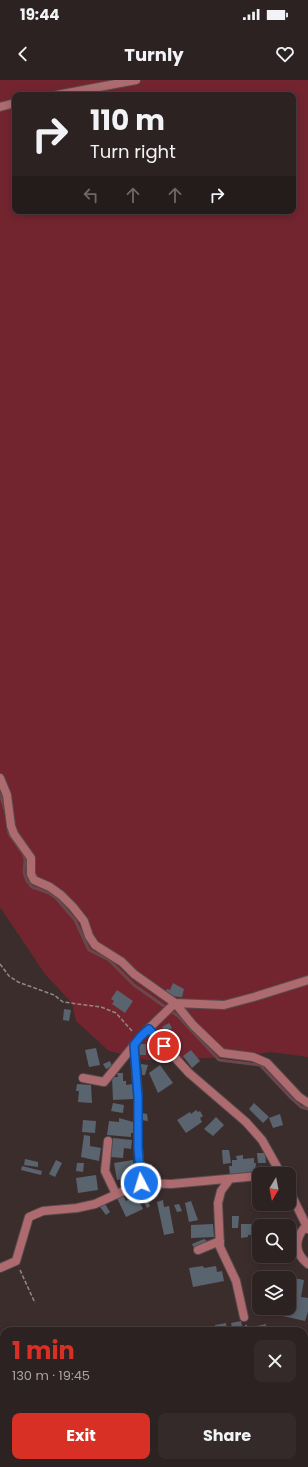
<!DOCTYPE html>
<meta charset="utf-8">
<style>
:root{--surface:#2d2222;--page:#352a2a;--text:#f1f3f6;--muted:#a7a4a5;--line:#483f40;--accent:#d93025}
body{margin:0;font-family:Poppins,sans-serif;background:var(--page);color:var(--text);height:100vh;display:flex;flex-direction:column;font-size:15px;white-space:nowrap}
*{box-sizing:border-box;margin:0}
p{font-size:13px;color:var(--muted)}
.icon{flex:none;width:22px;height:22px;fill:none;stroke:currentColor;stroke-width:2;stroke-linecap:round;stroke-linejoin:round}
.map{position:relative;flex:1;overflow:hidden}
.side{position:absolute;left:0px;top:1247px;width:308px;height:140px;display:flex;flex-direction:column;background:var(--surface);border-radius:12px 12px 0 0;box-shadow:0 2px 10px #0003,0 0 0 1px var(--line)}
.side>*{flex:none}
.guide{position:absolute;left:12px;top:12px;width:284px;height:122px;border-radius:8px;box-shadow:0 2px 10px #0003,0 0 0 1px var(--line);background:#2d2222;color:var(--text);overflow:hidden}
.needle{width:26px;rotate:190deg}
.controls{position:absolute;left:252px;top:1087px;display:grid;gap:8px}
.controls a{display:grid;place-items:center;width:44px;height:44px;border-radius:8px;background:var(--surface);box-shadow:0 2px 10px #0003,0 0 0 1px var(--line);font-size:20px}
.pin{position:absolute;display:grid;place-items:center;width:34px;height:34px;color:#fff;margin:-17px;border:2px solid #fff;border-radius:50%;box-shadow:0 1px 4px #0007}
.me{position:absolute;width:44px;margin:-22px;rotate:355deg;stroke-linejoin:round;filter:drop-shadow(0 0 3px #0008)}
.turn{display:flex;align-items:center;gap:14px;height:84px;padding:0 12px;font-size:18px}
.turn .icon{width:52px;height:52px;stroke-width:2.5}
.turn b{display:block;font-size:28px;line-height:34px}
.lanes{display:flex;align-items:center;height:38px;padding:0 12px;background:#0003;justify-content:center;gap:20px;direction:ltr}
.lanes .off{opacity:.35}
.round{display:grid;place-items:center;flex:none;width:42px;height:42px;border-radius:8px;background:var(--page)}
.overview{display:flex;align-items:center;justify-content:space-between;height:68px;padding:0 12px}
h1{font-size:24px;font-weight:700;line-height:30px;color:var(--accent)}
.action{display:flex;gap:8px;margin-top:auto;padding:8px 12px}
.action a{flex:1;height:46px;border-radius:8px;background:var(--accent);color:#fff;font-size:16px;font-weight:700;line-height:46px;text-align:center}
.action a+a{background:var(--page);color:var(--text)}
.status{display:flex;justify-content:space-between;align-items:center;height:28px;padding:0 20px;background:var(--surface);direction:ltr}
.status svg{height:11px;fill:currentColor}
header{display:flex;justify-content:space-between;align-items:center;height:52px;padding:0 12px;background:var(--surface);font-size:18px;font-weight:700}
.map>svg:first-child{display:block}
.green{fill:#72252f;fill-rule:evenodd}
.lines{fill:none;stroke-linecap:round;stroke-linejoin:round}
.stream{stroke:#6b464b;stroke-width:3}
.building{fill:#59646f}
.street-casing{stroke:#594b4b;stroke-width:10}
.path{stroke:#938787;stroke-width:1.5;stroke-dasharray:4 2;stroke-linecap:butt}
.street{stroke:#ad6b6f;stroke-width:8}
.route-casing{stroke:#114b97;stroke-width:10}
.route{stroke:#1a73e8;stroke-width:7}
</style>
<div class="status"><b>19:44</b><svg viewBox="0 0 49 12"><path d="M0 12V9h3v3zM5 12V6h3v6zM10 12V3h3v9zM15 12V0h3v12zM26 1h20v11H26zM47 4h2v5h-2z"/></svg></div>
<header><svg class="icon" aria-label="back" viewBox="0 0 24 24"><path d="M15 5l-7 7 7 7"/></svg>Turnly<svg class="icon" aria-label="heart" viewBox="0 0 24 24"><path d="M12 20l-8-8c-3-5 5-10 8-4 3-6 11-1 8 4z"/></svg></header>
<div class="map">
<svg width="308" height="1387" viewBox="0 0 308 1387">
<rect width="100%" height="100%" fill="#3c2d2d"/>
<path class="green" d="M0,0H308V977L271,972L238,977L147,980L109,971L76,941L72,923L45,894L0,827ZM15,15H293V131H15Z"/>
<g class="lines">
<path class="stream" d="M0,714L6,733
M8,749L9,754L24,775L25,780L24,793L27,801L32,807L49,813L56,818L75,840L89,870L109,880L134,905L178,936L219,980L260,985L291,1018L301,1027L308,1029"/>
</g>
<path class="building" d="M173,903L184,909L182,917L170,916L165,913L167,909L170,910Z
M117,910L133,921L125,933L112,924L114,921L111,919Z
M64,929L71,930L69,941L63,940Z
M169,943L172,948L165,952L162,947Z
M139,964H146V975H139Z
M96,968L100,985L89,987L85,970Z
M191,970L200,981L192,988L183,976Z
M110,981L112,986L106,989L103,984Z
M141,984L148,985L145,995H142Z
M160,985L173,1003L158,1013L149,993Z
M117,993H123V1001H126V1005L133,1004V1019L113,1020L112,997H118Z
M77,1004L91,1005L92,1023L78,1022L79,1011H76Z
M113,1023L124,1025L123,1033L111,1031Z
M254,1023L269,1037L263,1043L249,1029Z
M196,1030L198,1032L200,1031L203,1036L200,1038L202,1042L186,1053L177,1040L190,1032L191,1034Z
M142,1033L147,1034L148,1041L141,1040Z
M280,1034L283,1045L273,1048L269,1038Z
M216,1037L224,1045L213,1056L204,1049Z
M119,1038L133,1042V1053H131V1057L107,1055L109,1041L119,1042Z
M83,1040L96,1041L95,1053L82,1052Z
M84,1055L90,1056V1066L101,1068L99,1081L81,1077Z
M113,1058L132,1060L131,1069L124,1068L123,1078L111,1077Z
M222,1070H229L231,1083L223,1084Z
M257,1073H265L266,1083H258Z
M243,1075V1079L254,1078V1083H256L255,1093L230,1095L229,1086H232V1080H237L236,1076Z
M25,1079L38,1082V1087L24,1085Z
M56,1080L62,1083L55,1097L49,1094Z
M133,1080L135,1096L117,1100L114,1083Z
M77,1083H84L83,1092L76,1091Z
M152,1084L154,1099L145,1100L144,1085Z
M22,1086L42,1091L41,1095L21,1090Z
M96,1095L98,1110L78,1113L76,1098Z
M123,1115L126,1121L132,1118L133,1120L138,1118L143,1129L126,1137L117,1118Z
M145,1115L150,1126L147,1128L141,1116Z
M163,1120L164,1127L169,1126L174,1153L164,1155L157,1122Z
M191,1121L198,1140L189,1142L185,1123Z
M105,1124L110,1132L106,1135L100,1127Z
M179,1124L182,1131L177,1132L174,1125Z
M265,1124H281V1130H265Z
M232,1136H239L238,1148H232Z
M289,1142V1146H266V1143Z
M213,1144L214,1157L191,1158V1145Z
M241,1144H256L257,1155H248V1157L241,1158Z
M204,1159L207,1161L194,1168L192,1164Z
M203,1186L204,1188L216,1186L217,1192L222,1191L224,1201L193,1207L189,1188Z
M289,1197L304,1200L301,1217L308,1218V1232L305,1241L283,1236L284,1228H289Z
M241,1241L243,1251H233L231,1243Z
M226,1243L227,1251H216L215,1245Z
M266,1244L267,1251H252L251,1247Z
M304,1274L306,1278H308V1293L306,1288L304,1289Z
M308,1297V1309L304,1310V1298Z
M289,1383H302L303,1387H290Z"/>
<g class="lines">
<g class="street-casing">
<path id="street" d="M57,15L136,0
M0,27L15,23
M0,698L7,715L11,746L14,754L31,778V794L34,800L50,807L61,815L73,827L84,841L89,856L95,865L122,882L134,894L175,923L193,945L222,973L253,977L267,983L299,1017L308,1023
M149,949L189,993L246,1042L262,1060L281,1094
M83,998L104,1002L134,965
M108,1061L105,1091L116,1114
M229,1100L221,1111L218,1123L220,1167L236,1201L244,1237
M141,1103L138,1067V1017L134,965L141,956L175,923L224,925L254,917L308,900
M289,1110L308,1149
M306,1146C294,1159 294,1173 308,1184
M198,1170L220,1161
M0,1188L16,1181L29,1137L43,1131L77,1128L95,1124L141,1103L171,1104L259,1096
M304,1268L308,1267
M0,1279L4,1280
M304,1336L308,1351
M65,1383L66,1387
M243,1387L254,1383"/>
</g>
<path class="path" d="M0,884L9,896L18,902L54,915L63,922L101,927L116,933L133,952
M20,1190L35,1223
M246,1245L247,1251"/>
<use href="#street" class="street"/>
</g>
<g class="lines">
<g class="route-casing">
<path id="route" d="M141,1103L138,1067V1017L134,965L141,956L149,949L164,966"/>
</g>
<use href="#route" class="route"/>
</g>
</svg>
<div class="controls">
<a><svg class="needle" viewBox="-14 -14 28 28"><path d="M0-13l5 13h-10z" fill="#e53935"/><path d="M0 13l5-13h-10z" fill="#a7a4a5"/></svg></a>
<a><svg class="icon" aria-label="search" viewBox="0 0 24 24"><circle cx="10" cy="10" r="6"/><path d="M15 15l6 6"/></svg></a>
<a><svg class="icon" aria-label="layers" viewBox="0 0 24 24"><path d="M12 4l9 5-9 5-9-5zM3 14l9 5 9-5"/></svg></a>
</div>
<div class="pin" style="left:164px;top:966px;background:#d93025"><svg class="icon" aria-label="arrive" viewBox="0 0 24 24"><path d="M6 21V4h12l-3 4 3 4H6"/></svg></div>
<svg class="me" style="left:141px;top:1103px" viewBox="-20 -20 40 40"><circle r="17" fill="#1a73e8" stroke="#fff" stroke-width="3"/><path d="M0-11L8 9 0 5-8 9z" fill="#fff"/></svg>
<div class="guide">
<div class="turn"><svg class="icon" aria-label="right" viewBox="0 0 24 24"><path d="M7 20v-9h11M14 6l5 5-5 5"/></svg><div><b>110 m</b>Turn right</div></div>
<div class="lanes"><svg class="icon off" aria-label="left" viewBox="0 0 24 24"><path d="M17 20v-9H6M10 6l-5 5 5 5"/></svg><svg class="icon off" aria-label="ahead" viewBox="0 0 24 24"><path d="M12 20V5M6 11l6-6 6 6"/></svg><svg class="icon off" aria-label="ahead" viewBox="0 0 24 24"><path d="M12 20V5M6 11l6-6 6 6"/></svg><svg class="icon" aria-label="right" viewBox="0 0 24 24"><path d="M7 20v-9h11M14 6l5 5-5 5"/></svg></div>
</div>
<section class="side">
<div class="overview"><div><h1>1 min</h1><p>130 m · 19:45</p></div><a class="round"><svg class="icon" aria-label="close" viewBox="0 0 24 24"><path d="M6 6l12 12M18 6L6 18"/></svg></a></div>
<div class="action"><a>Exit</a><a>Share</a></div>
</section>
</div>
